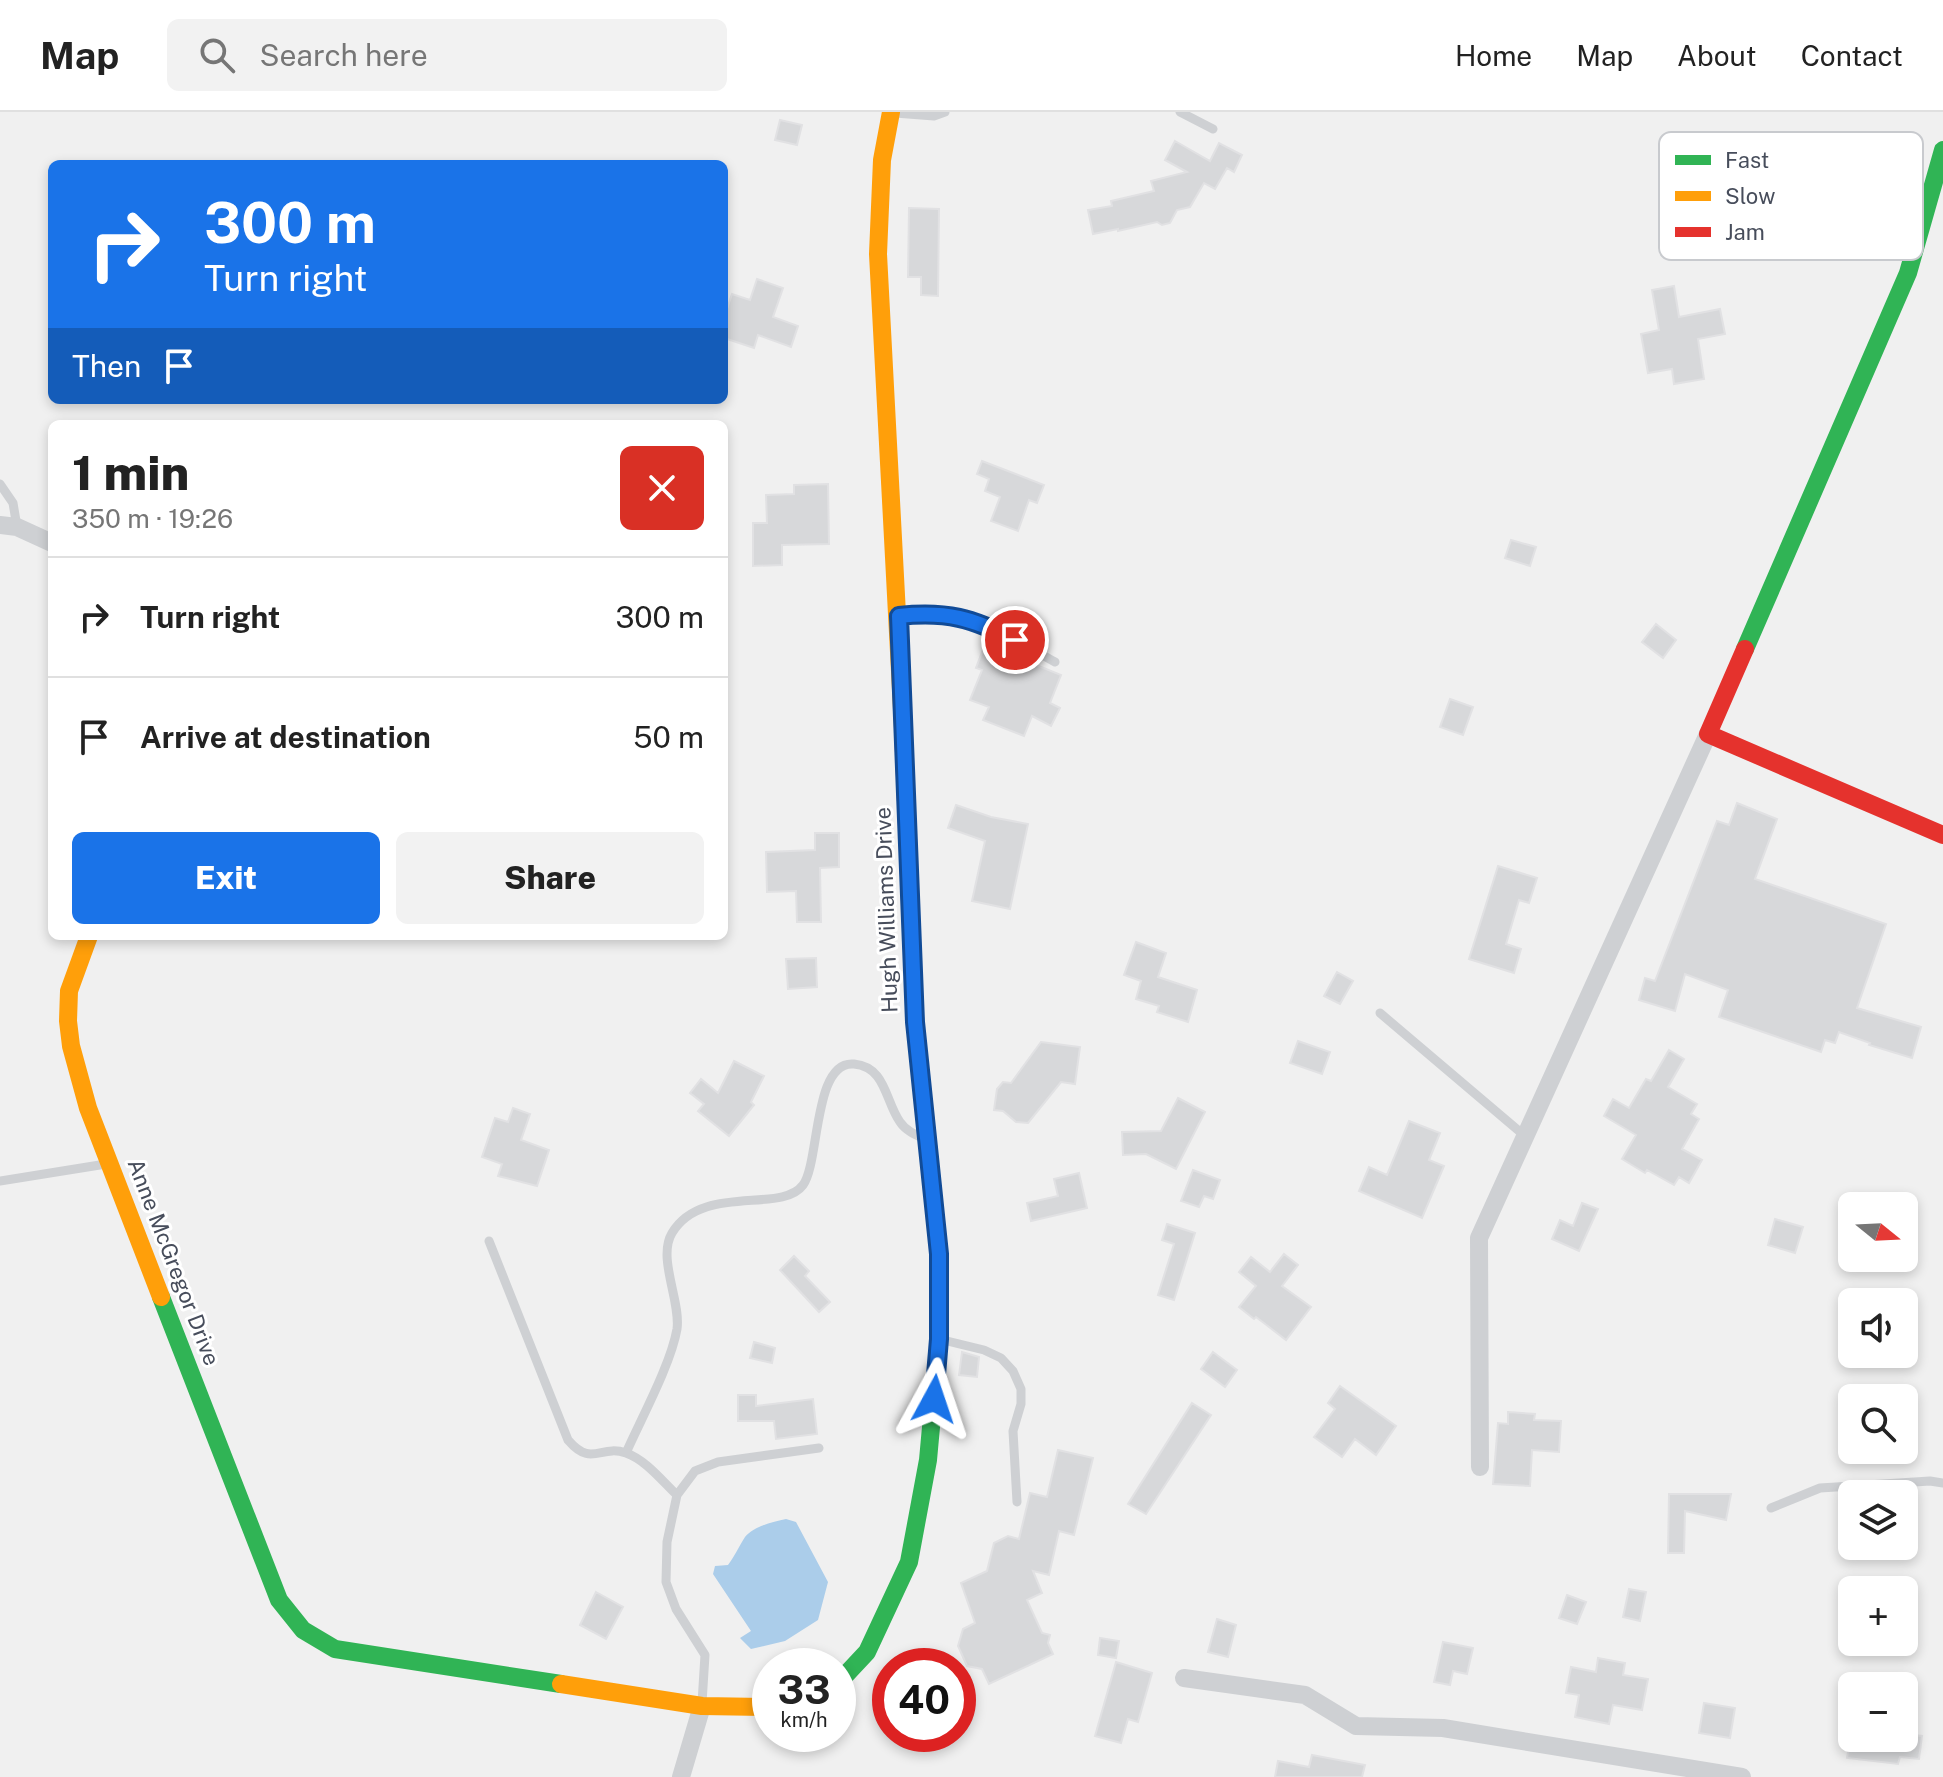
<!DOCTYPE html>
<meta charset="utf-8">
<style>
:root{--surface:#fff;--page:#f2f2f2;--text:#222;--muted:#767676;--line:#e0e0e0;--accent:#1a73e8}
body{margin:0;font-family:"Public Sans",sans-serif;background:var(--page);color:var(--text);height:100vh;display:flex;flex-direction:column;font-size:30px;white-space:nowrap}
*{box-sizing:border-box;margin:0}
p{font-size:26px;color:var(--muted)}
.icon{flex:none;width:44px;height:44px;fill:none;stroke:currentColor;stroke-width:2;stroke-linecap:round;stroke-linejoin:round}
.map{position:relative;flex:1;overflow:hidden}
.details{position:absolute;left:48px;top:308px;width:680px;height:520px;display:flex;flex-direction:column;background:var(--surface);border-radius:12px;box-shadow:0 4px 12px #0003}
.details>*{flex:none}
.guide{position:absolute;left:48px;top:48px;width:680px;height:244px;border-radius:12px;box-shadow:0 4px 12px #0003;background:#1a73e8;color:#fff;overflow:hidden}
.needle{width:52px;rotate:108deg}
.controls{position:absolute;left:1838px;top:1080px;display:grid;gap:16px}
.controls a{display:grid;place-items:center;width:80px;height:80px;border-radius:12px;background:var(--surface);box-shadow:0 4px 12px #0003;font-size:40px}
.speed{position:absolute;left:752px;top:1536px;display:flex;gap:16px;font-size:40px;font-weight:700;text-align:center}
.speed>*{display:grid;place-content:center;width:104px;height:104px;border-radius:50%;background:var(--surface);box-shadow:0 4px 12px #0003;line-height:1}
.speed small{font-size:20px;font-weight:400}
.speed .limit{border:12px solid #d22;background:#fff;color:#111}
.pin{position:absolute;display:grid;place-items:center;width:68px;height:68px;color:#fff;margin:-34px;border:4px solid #fff;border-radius:50%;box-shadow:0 2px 8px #0007}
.me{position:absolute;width:88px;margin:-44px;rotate:5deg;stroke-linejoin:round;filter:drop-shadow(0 0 6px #0008)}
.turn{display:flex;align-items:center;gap:28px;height:168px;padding:0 24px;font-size:36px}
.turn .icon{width:104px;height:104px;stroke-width:2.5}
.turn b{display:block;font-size:56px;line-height:68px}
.then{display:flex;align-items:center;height:76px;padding:0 24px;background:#0003;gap:16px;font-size:30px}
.round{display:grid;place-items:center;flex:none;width:84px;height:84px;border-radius:12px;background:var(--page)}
.head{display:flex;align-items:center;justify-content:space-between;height:136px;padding:0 24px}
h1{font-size:48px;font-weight:800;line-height:60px}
.cta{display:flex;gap:16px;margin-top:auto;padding:16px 24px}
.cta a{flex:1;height:92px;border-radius:12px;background:var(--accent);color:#fff;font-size:32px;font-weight:800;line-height:92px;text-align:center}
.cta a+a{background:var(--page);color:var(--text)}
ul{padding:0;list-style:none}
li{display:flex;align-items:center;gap:24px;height:120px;padding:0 24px;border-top:2px solid var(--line)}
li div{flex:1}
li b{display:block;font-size:30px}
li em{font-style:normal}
header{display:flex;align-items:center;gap:48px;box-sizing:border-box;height:112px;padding:0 40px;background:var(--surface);border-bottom:2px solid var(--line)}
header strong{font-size:38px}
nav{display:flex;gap:44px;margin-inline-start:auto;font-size:28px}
.search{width:560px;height:72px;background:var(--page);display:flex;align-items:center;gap:20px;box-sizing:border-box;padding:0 28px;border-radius:12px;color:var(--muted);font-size:30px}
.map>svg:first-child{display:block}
.water{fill:#abcdea}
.building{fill:#d7d8da;stroke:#e1e1e3;stroke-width:2}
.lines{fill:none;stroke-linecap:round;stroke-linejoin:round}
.lane{stroke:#ced0d3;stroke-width:9}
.street{stroke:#ced0d3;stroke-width:18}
.fast{stroke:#30b455;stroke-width:18}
.slow{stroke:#ff9f0a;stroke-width:18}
.jam{stroke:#e5322d;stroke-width:18}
.route-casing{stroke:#114b97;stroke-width:20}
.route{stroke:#1a73e8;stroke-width:14}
.labels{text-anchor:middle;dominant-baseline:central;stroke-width:6;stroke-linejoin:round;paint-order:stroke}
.street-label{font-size:22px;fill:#474d5b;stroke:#fff}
.key{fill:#fff;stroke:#c8cace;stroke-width:2}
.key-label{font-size:22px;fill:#474d5b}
</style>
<header>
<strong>Map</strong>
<div class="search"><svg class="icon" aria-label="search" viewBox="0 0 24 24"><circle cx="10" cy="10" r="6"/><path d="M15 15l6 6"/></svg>Search here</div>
<nav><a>Home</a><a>Map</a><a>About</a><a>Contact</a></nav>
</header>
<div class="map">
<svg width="1943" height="1665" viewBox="0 0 1943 1665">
<rect width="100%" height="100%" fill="#f0f0f0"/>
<path class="water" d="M786,1407L796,1410L828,1470L818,1508L785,1529L751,1537L740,1526L751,1519L713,1462L715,1454L728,1453C735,1444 739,1434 745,1425C754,1414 773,1410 786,1407Z"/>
<path class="building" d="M780,8L802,13L797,33L775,28Z
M1175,29L1210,49L1219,31L1242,43L1234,60L1227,56L1215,77L1204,71L1190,95L1177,98L1170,111L1162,113L1157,110L1118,119V117L1093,122L1088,98L1112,94L1111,89L1154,79L1151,69L1187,60L1165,48Z
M909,96L939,97L938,184L921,183V165H908Z
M757,167L783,176L773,205L798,214L791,235L758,223L754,236L724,226V206L732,182L750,188Z
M1674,174L1679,205L1720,197L1725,222L1698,227L1704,267L1674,272L1672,257L1648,261L1641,222L1659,218L1652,178Z
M982,349L1044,373L1037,391L1029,388L1018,419L991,409L1000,385L985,379L989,367L977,362Z
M828,372L829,432L782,433V453L753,454V411H767L766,383L794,382V373Z
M1511,428L1536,435L1530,454L1505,446Z
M1656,512L1676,528L1663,546L1642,530Z
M985,532L1061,563L1050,591L1060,596L1051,614L1032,604L1024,624L983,608L989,595L970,588L982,558L976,556Z
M1450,587L1473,595L1463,623L1440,615Z
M1737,691L1777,707L1755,767L1886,812L1857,896L1921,915L1912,946L1869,933L1870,931L1839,920L1835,931L1825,928L1821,940L1719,905L1728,878L1685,862L1675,899L1639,888L1645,866L1655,869L1717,709L1729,713Z
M956,693L991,705L1028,712L1010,797L972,789L985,729L948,716Z
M815,721H839V755L820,756L821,810H797L796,779L767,780L766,740L815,738Z
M1498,754L1537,766L1529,791L1519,788L1506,832L1521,837L1514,861L1469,847Z
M1136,830L1166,841L1158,865L1197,878L1188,910L1157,900L1159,894L1136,887L1141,869L1124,863Z
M816,846L817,875L788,877L786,847Z
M1337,860L1353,869L1340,892L1324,884Z
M1298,929L1330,940L1322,962L1290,951Z
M1041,930L1080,935L1075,972L1061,970L1028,1011L1016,1010L1003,999L994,998L997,977L1003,970L1011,971Z
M1669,938L1684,947L1668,975L1697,992L1691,1002L1699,1007L1682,1037L1702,1048L1689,1071L1679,1065L1674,1073L1647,1058L1645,1061L1622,1047L1636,1023L1604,1004L1613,987L1629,996L1646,967L1651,969Z
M734,949L764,964L751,990L754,993L729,1024L698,999L704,992L690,981L701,967L718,981Z
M1178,986L1205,1000L1176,1057L1146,1042L1123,1043L1122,1020L1161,1019Z
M513,996L530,1002L521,1028L549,1038L537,1074L498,1064L502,1052L482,1045L495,1006L508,1010Z
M1409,1009L1440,1021L1429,1048L1444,1054L1422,1106L1359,1079L1369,1055L1387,1063Z
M1193,1058L1220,1068L1213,1087L1204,1084L1199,1095L1181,1089Z
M1079,1061L1087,1096L1031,1109L1027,1091L1058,1084L1054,1067Z
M1582,1091L1598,1097L1579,1139L1552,1127L1560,1108L1573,1114Z
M1775,1107L1803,1115L1795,1141L1768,1133Z
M1167,1112L1195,1121L1174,1188L1158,1183L1174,1132L1162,1128Z
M1284,1142L1298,1153L1282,1174L1311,1195L1286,1228L1256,1205L1254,1207L1239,1195L1256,1174L1239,1160L1251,1145L1270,1160Z
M794,1144L809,1159L805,1164L830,1190L819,1200L780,1158Z
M754,1230L775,1236L772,1251L750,1246Z
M962,1240L979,1245L977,1265L959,1263Z
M1213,1240L1237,1258L1225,1275L1201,1257Z
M1340,1274L1396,1314L1376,1343L1355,1327L1342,1345L1314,1325L1335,1297L1328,1291Z
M738,1283H756V1294L813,1287L817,1322L776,1327L774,1309H738Z
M1192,1291L1211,1303L1146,1402L1128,1392Z
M1508,1300L1535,1302L1534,1308L1561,1309L1559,1340L1532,1338L1530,1374L1493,1372L1498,1311L1508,1312Z
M1058,1338L1093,1346L1074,1423L1059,1419L1049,1463L1033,1459L1042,1481L1027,1488L1042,1521L1050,1523L1048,1531L1053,1542L989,1572L982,1557L967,1554L958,1534L963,1517L975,1511L961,1471L987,1459L994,1431L1008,1424L1019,1427L1030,1381L1047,1385Z
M1669,1382H1731L1726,1408L1685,1399L1684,1441H1668Z
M1629,1477L1646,1480L1640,1509L1623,1505Z
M596,1480L623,1495L606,1527L580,1513Z
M1567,1483L1586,1490L1577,1512L1559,1506Z
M1217,1507L1236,1513L1228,1545L1208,1540Z
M1100,1526L1119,1529L1116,1546L1098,1543Z
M1443,1530L1473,1536L1467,1562L1453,1559L1450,1573L1434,1570Z
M1598,1546L1625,1551L1623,1563L1648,1567L1642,1598L1613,1593L1609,1612L1575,1605L1579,1583L1566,1581L1571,1555L1596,1560Z
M1116,1550L1152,1561L1138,1610L1128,1607L1121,1631L1095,1624Z
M1704,1591L1735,1596L1730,1626L1699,1621Z
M1904,1622L1922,1624L1919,1647L1900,1645L1898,1652L1847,1646L1850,1626H1904Z
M1312,1643L1365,1653L1362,1665H1275L1278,1649L1309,1655Z"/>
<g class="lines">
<path class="lane" d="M1180,0L1213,17
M895,1L934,4L945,0
M0,372L13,391L17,415
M902,504C919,502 936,500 953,503C989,509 1024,533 1055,550
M1380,901L1525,1024
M0,1069L106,1052
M489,1129L568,1328C592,1356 600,1332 626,1341C646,1348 662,1369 677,1383
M943,1228L984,1238L1001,1246L1013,1259L1021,1277V1292L1013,1319L1017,1390
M626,1341C641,1307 671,1252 677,1217C681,1189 657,1146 672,1121C702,1071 782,1102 803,1073C820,1050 813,948 854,952C886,955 885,989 900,1010C906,1019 916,1023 925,1027
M1771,1396L1820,1376L1930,1369L1943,1371
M702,1591L705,1543L676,1497L666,1470L667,1430L677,1383L695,1359L718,1350L819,1336"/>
<path class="street" d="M0,413L17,415L52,431
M1480,1355L1479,1126L1708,622
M1184,1566L1305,1583L1356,1614L1443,1616L1742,1665
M681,1665L702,1594"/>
<path class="fast" d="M1745,537L1908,161L1943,38
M161,1185L279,1488L303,1518L335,1537L561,1572
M838,1571L867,1540L909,1450L928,1348L939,1227V1142L928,1033"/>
<path class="slow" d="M891,0L882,48L878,142L903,616
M89,824L69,879L68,909L71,934L88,996L161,1185
M561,1572L702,1594L770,1595"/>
<path class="jam" d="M1745,537L1708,622L1943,723
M903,616L915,910L928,1033"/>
</g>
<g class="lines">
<g class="route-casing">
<path id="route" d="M934,1287L939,1227V1142L915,910L899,504C947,499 972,506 1015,528"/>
</g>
<use href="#route" class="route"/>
</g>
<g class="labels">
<g class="street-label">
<text transform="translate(886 798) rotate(-92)">Hugh Williams Drive</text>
<text transform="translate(174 1150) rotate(69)">Anne McGregor Drive</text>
</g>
</g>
<rect x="1659" y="20" width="264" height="128" rx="12" class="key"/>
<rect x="1675" y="43" width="36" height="10" fill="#30b455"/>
<rect x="1675" y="79" width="36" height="10" fill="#ff9f0a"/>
<rect x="1675" y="115" width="36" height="10" fill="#e5322d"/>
<g class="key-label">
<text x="1725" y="56">Fast</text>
<text x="1725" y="92">Slow</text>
<text x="1725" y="128">Jam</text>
</g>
</svg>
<div class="controls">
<a><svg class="needle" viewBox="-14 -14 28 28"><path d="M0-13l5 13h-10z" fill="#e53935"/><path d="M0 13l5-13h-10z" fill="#767676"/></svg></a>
<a><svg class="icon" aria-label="sound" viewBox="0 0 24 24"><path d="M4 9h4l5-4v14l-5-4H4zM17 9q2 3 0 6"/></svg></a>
<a><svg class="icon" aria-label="search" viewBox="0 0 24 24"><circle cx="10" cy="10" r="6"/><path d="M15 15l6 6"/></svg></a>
<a><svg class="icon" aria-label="layers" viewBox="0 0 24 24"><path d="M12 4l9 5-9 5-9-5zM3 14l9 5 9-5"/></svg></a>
<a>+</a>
<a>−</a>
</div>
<div class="speed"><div>33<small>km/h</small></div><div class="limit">40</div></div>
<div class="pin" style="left:1015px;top:528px;background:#d93025"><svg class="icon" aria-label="arrive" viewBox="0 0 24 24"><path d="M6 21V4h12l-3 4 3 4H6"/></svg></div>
<svg class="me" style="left:934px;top:1287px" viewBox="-20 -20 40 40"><path d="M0-17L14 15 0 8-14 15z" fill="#1a73e8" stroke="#fff" stroke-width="4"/></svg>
<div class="guide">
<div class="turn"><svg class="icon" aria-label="right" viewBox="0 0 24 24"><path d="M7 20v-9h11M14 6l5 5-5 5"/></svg><div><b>300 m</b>Turn right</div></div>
<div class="then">Then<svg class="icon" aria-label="arrive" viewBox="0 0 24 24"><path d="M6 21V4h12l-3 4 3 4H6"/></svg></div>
</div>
<section class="details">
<div class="head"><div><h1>1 min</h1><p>350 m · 19:26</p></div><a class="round" style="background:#d93025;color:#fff"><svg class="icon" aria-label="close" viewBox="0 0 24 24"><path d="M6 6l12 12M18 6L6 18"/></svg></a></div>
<ul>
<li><svg class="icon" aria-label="right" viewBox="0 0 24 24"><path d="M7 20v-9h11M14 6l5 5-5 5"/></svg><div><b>Turn right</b></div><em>300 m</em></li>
<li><svg class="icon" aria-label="arrive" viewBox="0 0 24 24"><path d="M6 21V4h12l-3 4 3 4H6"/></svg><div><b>Arrive at destination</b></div><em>50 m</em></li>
</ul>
<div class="cta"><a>Exit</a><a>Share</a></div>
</section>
</div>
